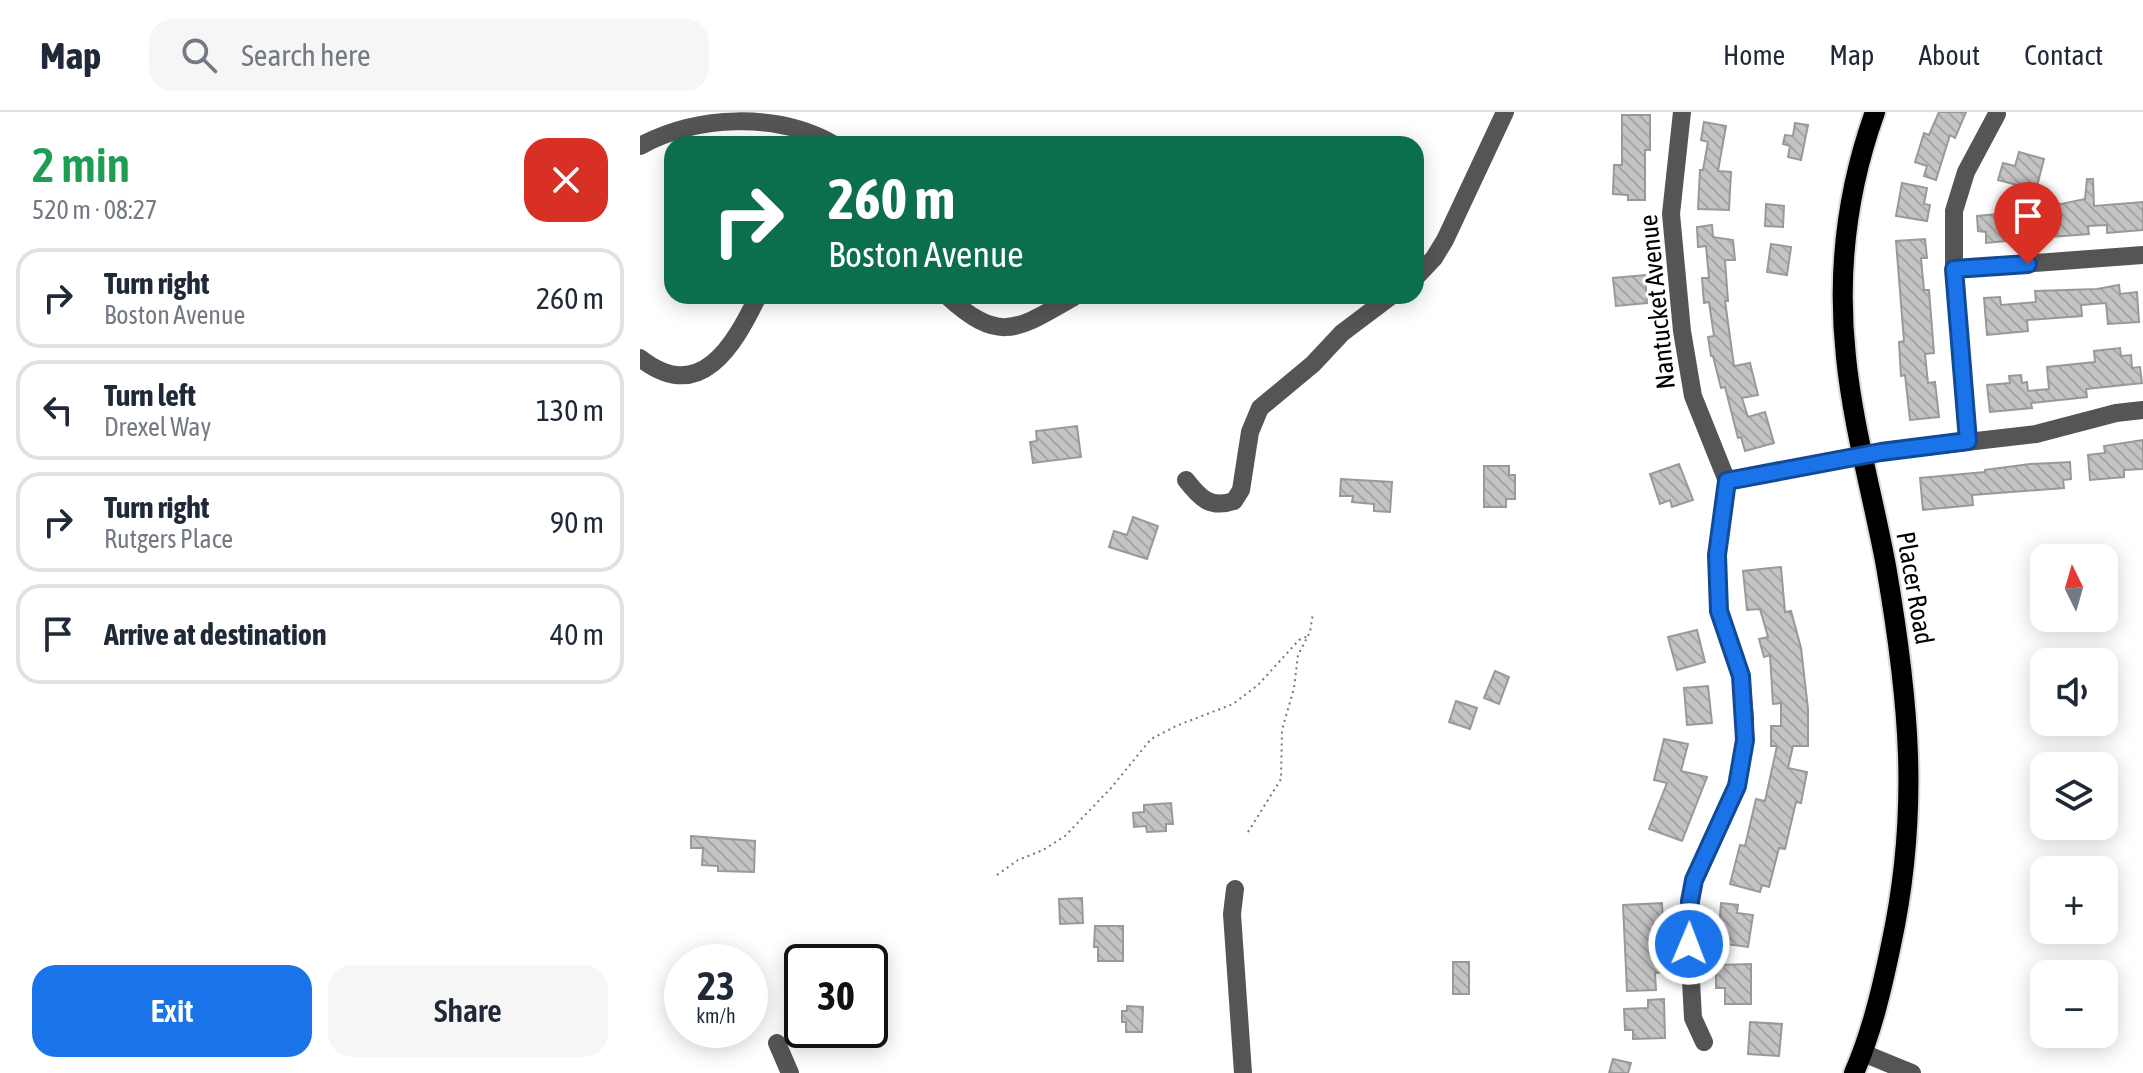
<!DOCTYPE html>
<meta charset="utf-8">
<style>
:root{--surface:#fff;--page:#f6f6f7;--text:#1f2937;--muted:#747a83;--line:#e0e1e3;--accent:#1a73e8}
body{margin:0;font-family:"Asap Condensed",sans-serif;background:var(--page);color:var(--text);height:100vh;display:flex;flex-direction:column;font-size:30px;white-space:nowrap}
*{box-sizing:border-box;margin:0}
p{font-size:26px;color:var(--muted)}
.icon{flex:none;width:44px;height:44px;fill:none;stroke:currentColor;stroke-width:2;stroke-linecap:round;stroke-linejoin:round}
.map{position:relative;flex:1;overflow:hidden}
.sheet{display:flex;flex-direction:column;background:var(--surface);width:640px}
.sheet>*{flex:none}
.hud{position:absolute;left:24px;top:24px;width:760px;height:168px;border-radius:24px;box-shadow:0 4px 20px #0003;background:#0b6e4f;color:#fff;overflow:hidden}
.needle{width:52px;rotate:355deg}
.buttons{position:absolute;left:1390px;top:432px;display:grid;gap:16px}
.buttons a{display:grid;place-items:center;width:88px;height:88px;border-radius:16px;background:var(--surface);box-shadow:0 4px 20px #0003;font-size:40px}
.speed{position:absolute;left:24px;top:832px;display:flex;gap:16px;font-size:40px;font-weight:700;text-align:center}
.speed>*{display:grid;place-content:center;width:104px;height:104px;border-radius:50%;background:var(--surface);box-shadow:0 4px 20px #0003;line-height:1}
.speed small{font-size:20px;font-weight:400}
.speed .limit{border:4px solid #111;border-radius:12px;background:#fff;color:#111}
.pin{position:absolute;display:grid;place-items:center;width:68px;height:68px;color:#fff;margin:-82px -34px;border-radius:50% 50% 50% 0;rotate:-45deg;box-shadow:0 0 8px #0007}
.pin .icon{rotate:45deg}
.me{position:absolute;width:88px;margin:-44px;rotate:1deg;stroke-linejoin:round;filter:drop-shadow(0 0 6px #0008)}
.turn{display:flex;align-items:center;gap:28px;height:168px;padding:0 32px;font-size:36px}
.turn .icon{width:104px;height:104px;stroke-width:2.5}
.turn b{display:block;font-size:56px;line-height:68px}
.round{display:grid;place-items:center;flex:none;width:84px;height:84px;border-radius:24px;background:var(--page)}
.headline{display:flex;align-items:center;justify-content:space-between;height:136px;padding:0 32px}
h1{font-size:48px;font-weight:600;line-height:60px;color:#1e9e55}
.action{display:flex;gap:16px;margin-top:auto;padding:16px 32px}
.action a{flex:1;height:92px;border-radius:24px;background:var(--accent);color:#fff;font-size:32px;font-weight:600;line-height:92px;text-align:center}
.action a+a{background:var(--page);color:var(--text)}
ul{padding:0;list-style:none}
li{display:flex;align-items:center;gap:24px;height:100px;margin:0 16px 12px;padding:0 16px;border:4px solid var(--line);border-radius:24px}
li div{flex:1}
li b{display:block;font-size:30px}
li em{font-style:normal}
header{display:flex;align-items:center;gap:48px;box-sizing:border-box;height:112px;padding:0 40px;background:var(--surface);border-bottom:2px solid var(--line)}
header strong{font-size:38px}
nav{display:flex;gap:44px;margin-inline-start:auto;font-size:28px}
.search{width:560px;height:72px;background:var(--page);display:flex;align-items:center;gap:20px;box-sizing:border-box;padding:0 28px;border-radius:24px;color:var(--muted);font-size:30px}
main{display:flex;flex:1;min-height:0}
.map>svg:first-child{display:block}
.building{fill:url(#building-back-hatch);stroke:#999;stroke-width:2}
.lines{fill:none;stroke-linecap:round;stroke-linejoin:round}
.major-casing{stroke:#dbdbdb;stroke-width:24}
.path{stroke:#777;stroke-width:2;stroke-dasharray:2 4;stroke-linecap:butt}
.minor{stroke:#555;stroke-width:18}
.major{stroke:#000;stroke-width:20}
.route-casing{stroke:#114b97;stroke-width:20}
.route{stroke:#1a73e8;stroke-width:14}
.labels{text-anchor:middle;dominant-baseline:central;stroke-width:6;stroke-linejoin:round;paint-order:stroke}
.street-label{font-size:26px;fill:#000;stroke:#fff}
</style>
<header>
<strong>Map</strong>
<div class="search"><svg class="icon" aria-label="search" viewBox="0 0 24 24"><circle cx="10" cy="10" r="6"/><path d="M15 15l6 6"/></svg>Search here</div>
<nav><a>Home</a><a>Map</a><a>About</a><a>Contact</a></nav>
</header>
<main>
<section class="sheet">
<div class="headline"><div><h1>2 min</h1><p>520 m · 08:27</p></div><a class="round" style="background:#d93025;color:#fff"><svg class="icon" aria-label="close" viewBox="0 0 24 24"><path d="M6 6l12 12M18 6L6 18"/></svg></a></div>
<ul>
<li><svg class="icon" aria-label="right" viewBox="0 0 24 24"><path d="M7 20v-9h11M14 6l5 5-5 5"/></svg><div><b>Turn right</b><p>Boston Avenue</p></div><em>260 m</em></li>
<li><svg class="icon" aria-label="left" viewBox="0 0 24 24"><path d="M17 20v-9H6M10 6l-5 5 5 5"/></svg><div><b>Turn left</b><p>Drexel Way</p></div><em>130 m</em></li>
<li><svg class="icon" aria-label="right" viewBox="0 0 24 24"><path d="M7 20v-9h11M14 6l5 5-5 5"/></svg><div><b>Turn right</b><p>Rutgers Place</p></div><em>90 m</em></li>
<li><svg class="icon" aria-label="arrive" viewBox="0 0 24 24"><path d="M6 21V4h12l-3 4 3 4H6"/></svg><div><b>Arrive at destination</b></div><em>40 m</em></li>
</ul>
<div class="action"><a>Exit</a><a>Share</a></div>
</section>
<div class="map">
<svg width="1503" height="961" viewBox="0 0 1503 961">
<defs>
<pattern id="building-back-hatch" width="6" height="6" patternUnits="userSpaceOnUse" patternTransform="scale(2)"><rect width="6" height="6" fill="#c4c4c4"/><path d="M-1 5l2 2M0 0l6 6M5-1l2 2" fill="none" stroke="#a7a7a7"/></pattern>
</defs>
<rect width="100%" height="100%" fill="#fff"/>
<path class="building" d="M1299,0H1326L1315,26L1310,23L1296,68L1284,64L1287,54L1275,50L1284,21L1289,23Z
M982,3H1010V38H1005V88H988V83L973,82L974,53H982Z
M1064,10L1086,14L1078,59L1091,60L1089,98L1058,97L1060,58H1063L1068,30L1061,28Z
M1155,11L1168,13L1161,48L1148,45L1150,34L1143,32L1145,23L1153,24Z
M1379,40L1404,47L1396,78L1358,68L1363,51L1375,54Z
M1447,67H1453L1454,94L1503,90V118L1467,121V113L1448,114L1449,122L1411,125L1410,107L1417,106L1416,93L1445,87Z
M1262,71L1287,76L1284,92L1290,93L1287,109L1256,104Z
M1126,92L1144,94L1143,115L1125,114Z
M1384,93L1387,127L1346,131V120L1338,119L1337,104L1369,101L1368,94Z
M1072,113L1073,125L1093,128L1095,148H1085L1088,189H1085L1094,254L1110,251L1118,283L1102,286L1108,305L1125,300L1134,331L1105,339L1101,325L1098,326L1085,275L1081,276L1073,244H1071L1068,225L1074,224L1069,190L1064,191L1062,166H1069L1066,134L1058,135L1057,115Z
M1285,127L1287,146H1281L1284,178H1289L1294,241L1285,242L1288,271L1295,270L1299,305L1270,308L1265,263L1261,264L1259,230L1264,229L1256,129Z
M1131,132L1151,135L1147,163L1127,160Z
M1005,163L1007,191L976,194L973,166Z
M1479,173L1480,182L1497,180L1499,210L1468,212L1466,191L1441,193L1442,204L1387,208L1388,219L1347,223L1344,186L1360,185L1361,193L1396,190L1395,179L1457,177Z
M1480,236L1481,244L1491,243L1492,256L1500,255L1502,271L1446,277L1447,285L1391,291L1392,296L1350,300L1347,273L1370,271L1369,264L1381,263L1382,271L1387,270L1388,279L1409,277L1407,255L1455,250L1454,239Z
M437,314L441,345L393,351L390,330L397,329L396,319Z
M1503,328V357L1484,358V365L1450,368L1448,343L1465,341L1464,334Z
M1430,350L1431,367L1423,368L1424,376L1332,383L1333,393L1283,398L1280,366L1345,360V358L1390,352Z
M1039,352L1053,388L1032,395L1030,388L1020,392L1010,362Z
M844,354H869V363H875V387H866V395H844Z
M701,367L752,370L750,400L734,399V392L712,390L713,384H700Z
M493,405L518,414L507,447L469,435L474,419L487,423Z
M1141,455L1145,500L1151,499L1161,536L1168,597V634H1153L1148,656L1167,660L1161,691L1156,690L1145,737L1139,736L1129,775L1122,773L1120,780L1090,772L1100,733L1105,734L1116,687L1125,689L1137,634H1131V614H1141V591L1133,592L1130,543L1124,545L1119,527L1128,525L1120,497L1107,498L1103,459Z
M1057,518L1065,550L1037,558L1028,525Z
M855,559L869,565L859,592L844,586Z
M1068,574L1072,611L1047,613L1044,576Z
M816,589L837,596L830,617L809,610Z
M1024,627L1048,632L1041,659L1067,665L1042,729L1009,717L1027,671L1014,668Z
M531,691L533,712H526V719L507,720L506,714L494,715L493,701L504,700V693Z
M51,724L115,729L114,760L78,759V754L62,753L63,736H51Z
M442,786L443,811L420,812L419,787Z
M1022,791L1023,811L1013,812L1014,838H1024L1025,860L1015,861L1016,878L987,879L983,793Z
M1081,791L1098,793L1097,801L1113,803L1108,835L1078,831Z
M455,814H483V849H458V835H454Z
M813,850H829V882H813Z
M1111,852V892H1085V876H1076V853Z
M1024,887L1025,926L993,927V918H985L984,897L1008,896V888Z
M487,894L503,895L502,920H486V910H482V899H487Z
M1110,910L1142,912L1139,944L1108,942Z
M973,947L991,951L988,961H969Z"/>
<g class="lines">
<g class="major-casing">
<path id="major" d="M1214,961C1232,920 1242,876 1251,833C1280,699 1269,587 1246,454C1233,384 1213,315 1206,245C1197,162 1207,78 1235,0"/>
</g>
<path class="path" d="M608,720L641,667L642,618L654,576L658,543L670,520L673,501
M357,763L378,748L403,738L425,724L471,676L511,627L536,614L593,592L618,573L659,528L668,524"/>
<path class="minor" d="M1042,0L1031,102L1042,219L1053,284L1087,369L1077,443L1079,499L1101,564L1105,606V628L1097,674L1054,768L1050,789L1049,832L1053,906L1064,930
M0,34C57,3 137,0 193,32
M1314,157L1503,143
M776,165L794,146L805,128L865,0
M307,184C360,233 378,217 434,185
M0,246C60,293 94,234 118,184
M1328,329L1314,157V99L1326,60L1357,2
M546,368C560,386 570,397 594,389L601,378L610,320L620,296L673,252L702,221L751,184
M1087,369L1241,340L1396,322L1476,301L1503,298
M595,777L592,802L603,961
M137,931L150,961
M1223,941L1272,961"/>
<use href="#major" class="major"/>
</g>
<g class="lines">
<g class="route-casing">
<path id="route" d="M1049,832L1050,789L1054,768L1097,674L1105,628L1101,564L1079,499L1077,443L1087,369L1241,340L1328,329L1314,157L1388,152"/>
</g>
<use href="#route" class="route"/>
</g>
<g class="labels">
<g class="street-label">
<text transform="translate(1017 190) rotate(-96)">Nantucket Avenue</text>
<text transform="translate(1275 476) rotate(80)">Placer Road</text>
</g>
</g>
</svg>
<div class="buttons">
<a><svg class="needle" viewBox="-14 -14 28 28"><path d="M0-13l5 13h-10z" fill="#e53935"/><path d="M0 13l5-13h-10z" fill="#747a83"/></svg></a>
<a><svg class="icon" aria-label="sound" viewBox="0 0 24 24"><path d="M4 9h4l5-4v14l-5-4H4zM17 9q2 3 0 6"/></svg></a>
<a><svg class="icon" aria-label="layers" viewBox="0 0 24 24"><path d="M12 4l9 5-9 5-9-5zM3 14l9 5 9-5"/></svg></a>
<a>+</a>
<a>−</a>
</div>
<div class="speed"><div>23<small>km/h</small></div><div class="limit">30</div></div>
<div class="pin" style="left:1388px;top:152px;background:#d93025"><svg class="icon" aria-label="arrive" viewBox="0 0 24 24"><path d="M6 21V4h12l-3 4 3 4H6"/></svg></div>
<svg class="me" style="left:1049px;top:832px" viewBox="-20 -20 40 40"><circle r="17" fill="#1a73e8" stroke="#fff" stroke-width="3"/><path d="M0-11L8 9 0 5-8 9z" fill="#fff"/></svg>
<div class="hud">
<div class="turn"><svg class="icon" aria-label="right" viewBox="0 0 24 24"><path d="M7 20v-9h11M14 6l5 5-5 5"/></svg><div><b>260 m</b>Boston Avenue</div></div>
</div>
</div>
</main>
